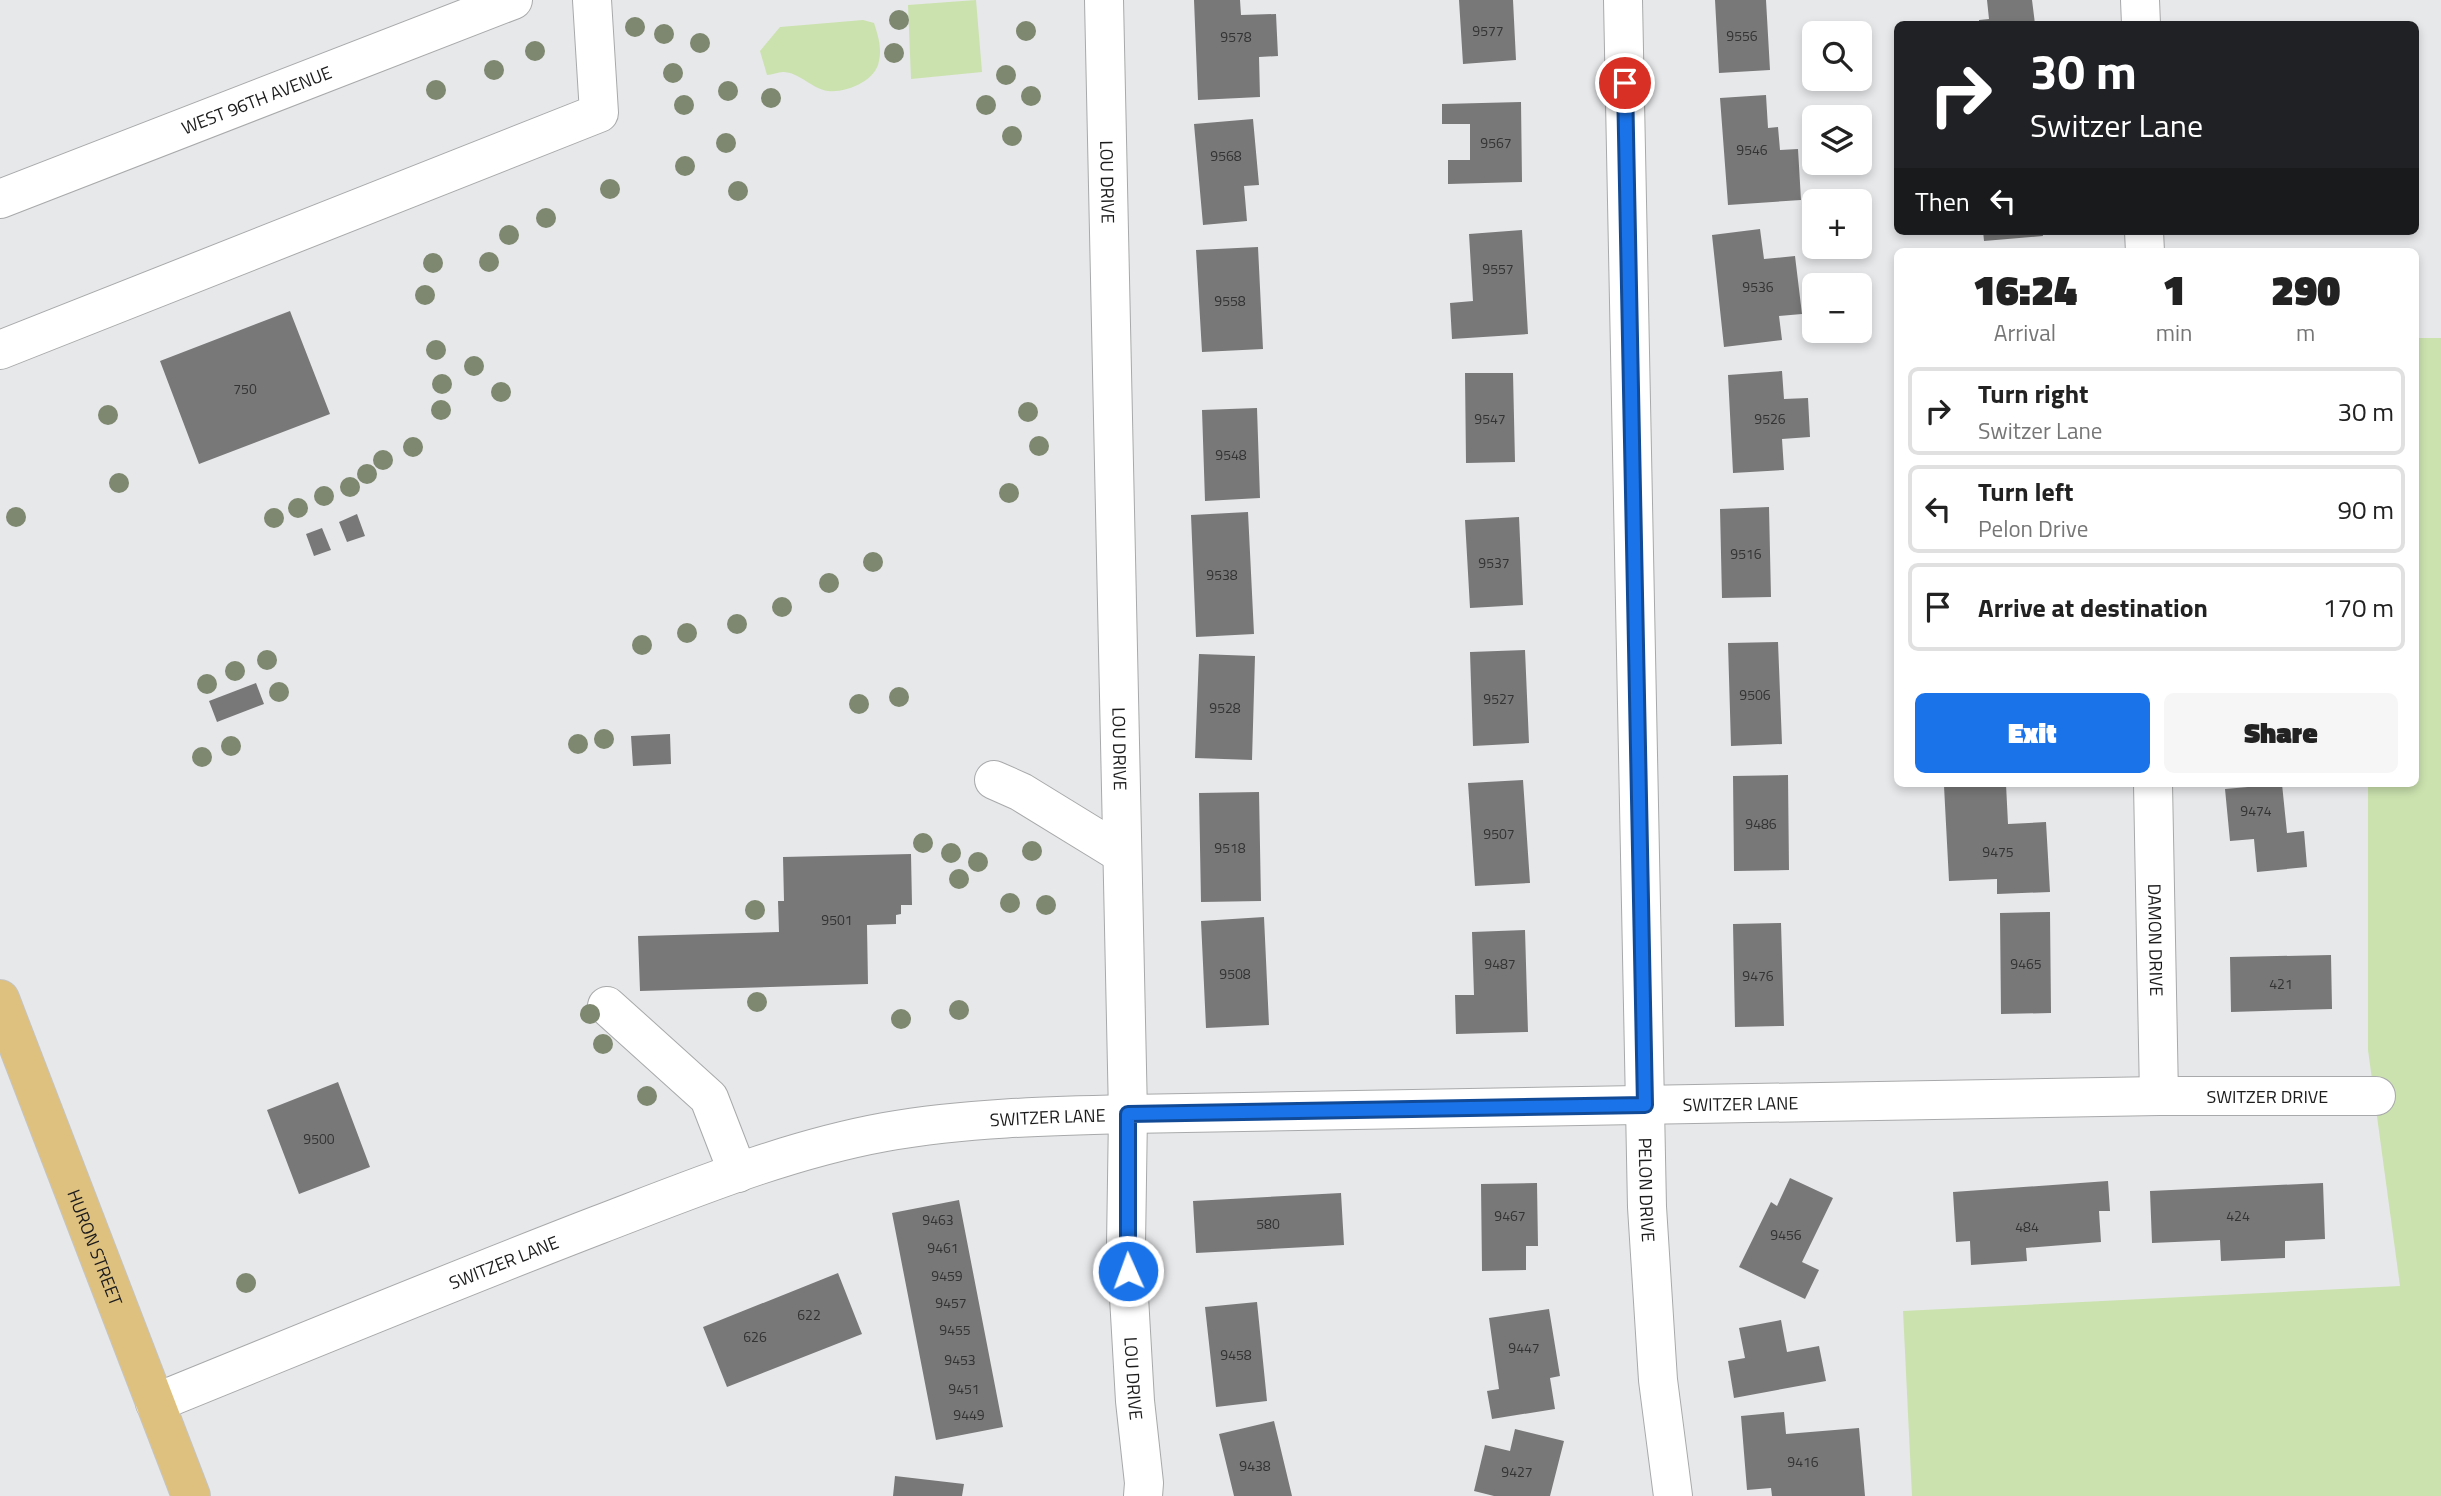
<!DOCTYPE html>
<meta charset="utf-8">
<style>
:root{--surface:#fff;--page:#f6f6f6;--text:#222;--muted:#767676;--line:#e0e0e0;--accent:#1a73e8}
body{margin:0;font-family:"Titillium Web",sans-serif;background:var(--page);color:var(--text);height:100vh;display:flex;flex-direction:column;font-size:26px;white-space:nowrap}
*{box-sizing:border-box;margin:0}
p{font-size:23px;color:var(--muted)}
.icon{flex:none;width:38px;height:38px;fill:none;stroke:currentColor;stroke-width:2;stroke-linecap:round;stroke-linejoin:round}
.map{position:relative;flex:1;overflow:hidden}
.sheet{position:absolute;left:1894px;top:248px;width:525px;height:539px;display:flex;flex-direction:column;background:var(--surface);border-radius:10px;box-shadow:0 4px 10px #0003}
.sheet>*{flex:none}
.guide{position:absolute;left:1894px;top:21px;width:525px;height:214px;border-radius:10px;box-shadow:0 4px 10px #0003;background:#202124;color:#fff;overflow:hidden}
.tools{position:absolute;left:1802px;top:21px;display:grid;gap:14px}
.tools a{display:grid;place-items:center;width:70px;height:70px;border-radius:10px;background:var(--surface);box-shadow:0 4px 10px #0003;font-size:35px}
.pin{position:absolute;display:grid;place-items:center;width:60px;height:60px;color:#fff;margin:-30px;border:4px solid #fff;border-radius:50%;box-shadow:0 2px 7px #0007}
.me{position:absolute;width:77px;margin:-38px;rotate:358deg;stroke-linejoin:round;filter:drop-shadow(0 0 5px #0008)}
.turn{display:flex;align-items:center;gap:24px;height:147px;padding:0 21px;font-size:32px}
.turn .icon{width:91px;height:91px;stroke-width:2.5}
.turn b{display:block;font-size:49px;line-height:60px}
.then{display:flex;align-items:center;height:66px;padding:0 21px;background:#0003;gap:14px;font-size:26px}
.eta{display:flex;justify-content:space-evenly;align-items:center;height:119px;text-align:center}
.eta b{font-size:42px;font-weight:800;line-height:49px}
.action{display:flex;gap:14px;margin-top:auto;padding:14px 21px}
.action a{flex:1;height:80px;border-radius:10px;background:var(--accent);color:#fff;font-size:28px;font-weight:800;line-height:80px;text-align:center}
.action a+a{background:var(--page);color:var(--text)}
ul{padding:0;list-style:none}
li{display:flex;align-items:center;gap:21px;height:88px;margin:0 14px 10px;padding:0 7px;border:4px solid var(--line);border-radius:10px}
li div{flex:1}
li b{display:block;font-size:26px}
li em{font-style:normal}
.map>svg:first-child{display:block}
.green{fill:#cbe2ae}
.building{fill:#797879}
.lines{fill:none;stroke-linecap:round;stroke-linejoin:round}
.minor-casing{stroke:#a8a9aa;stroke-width:40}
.major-casing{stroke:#c4c4c4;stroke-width:40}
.minor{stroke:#fff;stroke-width:38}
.major{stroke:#dfc17f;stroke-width:38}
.tree{fill:#7e876f}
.route-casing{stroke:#114b97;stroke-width:18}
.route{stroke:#1a73e8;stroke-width:12}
.labels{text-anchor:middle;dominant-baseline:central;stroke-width:6;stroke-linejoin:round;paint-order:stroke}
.number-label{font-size:14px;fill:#333334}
.street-label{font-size:18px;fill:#1c1c1d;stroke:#e7e8ea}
</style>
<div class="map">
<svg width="2441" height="1496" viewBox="0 0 2441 1496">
<rect width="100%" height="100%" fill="#e7e8ea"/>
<path class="green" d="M976,0L982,72L911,79L908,5Z
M863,20L874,23C878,35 882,48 879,61C876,81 846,93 828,91C812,89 799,72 783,72C778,72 772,75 767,75L760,51L780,27Z
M2415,338H2441V1496H1912L1903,1311L2400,1286L2368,1050V784H2415Z"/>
<path class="building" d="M1194,0H1240L1241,15L1276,14L1278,56L1259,57L1260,97L1198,100Z
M1459,0H1513L1516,60L1463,64Z
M1715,0H1766L1770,70L1719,73Z
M1987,0H2032L2035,24H1979V20L1989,19Z
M1766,95L1768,128L1778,127L1780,150L1798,149L1801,200L1728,205L1720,98Z
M1521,102L1522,182L1448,184V160H1470V124H1442V104Z
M1253,119L1259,185L1244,186L1247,221L1203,225L1194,124Z
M1760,229L1764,259L1795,256L1802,314L1779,316L1782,340L1724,347L1712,235Z
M1522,230L1528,334L1452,339L1450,303L1473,301L1469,234Z
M1983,231H2042L2043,236L1984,241Z
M1258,247L1263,349L1202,352L1196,250Z
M290,311L330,414L199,464L160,361Z
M1782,371L1784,399L1808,398L1810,437L1782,439L1784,470L1733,473L1728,375Z
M1465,373H1513L1515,462L1466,463Z
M1257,408L1260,498L1205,501L1202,410Z
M1769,507L1771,597L1722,598L1720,509Z
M1248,512L1254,634L1196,637L1191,515Z
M357,514L365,536L347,542L339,522Z
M1519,517L1523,605L1470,608L1465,520Z
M322,528L331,550L314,556L306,534Z
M1778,642L1782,744L1731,746L1728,643Z
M1525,650L1529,743L1473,746L1470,652Z
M1199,654L1255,656L1252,760L1195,758Z
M256,683L264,704L217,722L209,701Z
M670,734L671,764L633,766L631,736Z
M1788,775L1789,870L1734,871L1733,776Z
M1523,780L1530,883L1475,886L1468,783Z
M2006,784L2008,824L2046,822L2050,892L1997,894V879L1949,881L1944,786Z
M2282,784L2287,833L2304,831L2307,867L2257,872L2254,839L2230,841L2225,789Z
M1259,792L1261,901L1201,902L1199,793Z
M911,854L912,905H901V914L896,915V924L867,925L868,984L640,991L638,936L779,932L778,901H784L783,857Z
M2050,912L2051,1013L2001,1014L2000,913Z
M1264,917L1269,1025L1206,1028L1201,921Z
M1781,923L1784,1026L1735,1027L1733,924Z
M1525,930L1528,1032L1456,1034L1455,995H1474L1472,932Z
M2331,955L2332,1009L2231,1012L2230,957Z
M338,1082L370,1167L299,1194L267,1110Z
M1790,1178L1833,1198L1802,1262L1819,1270L1805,1299L1739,1267L1771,1202L1777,1206Z
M2108,1181L2110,1211H2099L2101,1242L2026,1248L2027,1261L1971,1265L1970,1241L1956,1242L1953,1192Z
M1537,1183L1538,1246H1526V1270L1482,1271L1481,1184Z
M2323,1183L2325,1239L2285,1241V1258L2221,1261L2220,1240L2152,1243L2150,1191Z
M1341,1193L1344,1245L1196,1253L1193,1201Z
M959,1200L1003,1427L936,1440L892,1213Z
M838,1273L862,1334L727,1387L703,1327Z
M1257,1302L1267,1401L1216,1407L1205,1307Z
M1549,1309L1560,1376L1550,1378L1555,1409L1492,1419L1487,1391L1499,1389L1489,1318Z
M1781,1320L1787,1352L1819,1346L1826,1381L1734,1398L1728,1361L1745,1358L1739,1328Z
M1784,1412L1786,1434L1859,1428L1865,1496H1772L1771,1488L1747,1490L1741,1416Z
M1274,1421L1292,1496H1234L1219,1434Z
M1515,1429L1564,1441L1550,1496H1494L1474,1491L1485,1445L1510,1451Z
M895,1476L964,1484L962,1496H893Z"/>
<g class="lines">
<g class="minor-casing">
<g id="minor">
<path id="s1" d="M1104,0L1128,1114L1126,1245L1135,1401L1144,1483L1143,1496"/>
<path id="s2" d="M1623,0L1647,1207L1658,1380L1673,1496"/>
<path d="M2140,0L2141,24"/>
<path id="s3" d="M0,199L513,0"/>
<path d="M2144,231L2145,252"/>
<path d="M0,350L599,113L592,0"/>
<path d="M994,780L1021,792L1122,854"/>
<path id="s4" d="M2153,784L2159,1096"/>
<path d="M607,1006L709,1098L738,1173"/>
<path id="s5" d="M155,1403C303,1343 450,1282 598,1225C692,1189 786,1150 885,1132C965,1118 1047,1116 1128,1114L2159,1096H2376"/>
</g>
</g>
<g class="major-casing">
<g id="major">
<path id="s6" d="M0,999L191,1496"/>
</g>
</g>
<use href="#minor" class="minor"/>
<use href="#major" class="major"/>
</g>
<g class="tree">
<circle cx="899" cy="20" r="10"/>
<circle cx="635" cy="27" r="10"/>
<circle cx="1026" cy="31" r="10"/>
<circle cx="664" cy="34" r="10"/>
<circle cx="700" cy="43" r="10"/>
<circle cx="535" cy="51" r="10"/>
<circle cx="894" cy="53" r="10"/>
<circle cx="494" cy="70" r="10"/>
<circle cx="673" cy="73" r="10"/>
<circle cx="1006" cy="75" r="10"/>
<circle cx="436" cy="90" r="10"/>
<circle cx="728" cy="91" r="10"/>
<circle cx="1031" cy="96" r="10"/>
<circle cx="771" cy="98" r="10"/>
<circle cx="684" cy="105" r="10"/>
<circle cx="986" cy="105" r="10"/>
<circle cx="1012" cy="136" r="10"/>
<circle cx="726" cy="143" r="10"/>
<circle cx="685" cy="166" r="10"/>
<circle cx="610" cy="189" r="10"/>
<circle cx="738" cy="191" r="10"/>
<circle cx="546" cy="218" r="10"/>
<circle cx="509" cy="235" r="10"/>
<circle cx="489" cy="262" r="10"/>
<circle cx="433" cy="263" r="10"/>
<circle cx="425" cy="295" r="10"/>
<circle cx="436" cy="350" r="10"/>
<circle cx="474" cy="366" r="10"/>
<circle cx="442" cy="384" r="10"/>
<circle cx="501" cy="392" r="10"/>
<circle cx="441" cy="410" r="10"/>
<circle cx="1028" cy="412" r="10"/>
<circle cx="108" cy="415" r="10"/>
<circle cx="1039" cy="446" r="10"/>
<circle cx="413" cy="447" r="10"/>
<circle cx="383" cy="460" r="10"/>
<circle cx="367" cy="474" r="10"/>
<circle cx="119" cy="483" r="10"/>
<circle cx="350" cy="487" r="10"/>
<circle cx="1009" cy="493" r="10"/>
<circle cx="324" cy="496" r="10"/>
<circle cx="298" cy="508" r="10"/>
<circle cx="16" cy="517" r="10"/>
<circle cx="274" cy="518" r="10"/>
<circle cx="873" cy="562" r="10"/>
<circle cx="829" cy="583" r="10"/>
<circle cx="782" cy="607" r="10"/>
<circle cx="737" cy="624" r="10"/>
<circle cx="687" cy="633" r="10"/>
<circle cx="642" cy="645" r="10"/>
<circle cx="267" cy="660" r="10"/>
<circle cx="235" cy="671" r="10"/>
<circle cx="207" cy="684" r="10"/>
<circle cx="279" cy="692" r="10"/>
<circle cx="899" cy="697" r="10"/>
<circle cx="859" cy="704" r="10"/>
<circle cx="604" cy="739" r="10"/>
<circle cx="578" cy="744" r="10"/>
<circle cx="231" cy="746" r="10"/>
<circle cx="202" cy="757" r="10"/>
<circle cx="923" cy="843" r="10"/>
<circle cx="1032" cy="851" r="10"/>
<circle cx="951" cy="853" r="10"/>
<circle cx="978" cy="862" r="10"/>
<circle cx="959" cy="879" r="10"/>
<circle cx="1010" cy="903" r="10"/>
<circle cx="1046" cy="905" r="10"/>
<circle cx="755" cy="910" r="10"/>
<circle cx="757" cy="1002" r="10"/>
<circle cx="959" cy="1010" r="10"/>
<circle cx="590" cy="1014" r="10"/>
<circle cx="901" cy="1019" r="10"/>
<circle cx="603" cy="1044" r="10"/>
<circle cx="647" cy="1096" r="10"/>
<circle cx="246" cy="1283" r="10"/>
</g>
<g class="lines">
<g class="route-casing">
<path id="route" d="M1128,1271V1114L1645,1105L1625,83"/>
</g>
<use href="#route" class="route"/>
</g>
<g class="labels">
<g class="number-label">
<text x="1488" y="30">9577</text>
<text x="1742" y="35">9556</text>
<text x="1236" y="36">9578</text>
<text x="1496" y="142">9567</text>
<text x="1752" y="149">9546</text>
<text x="1226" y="155">9568</text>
<text x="1498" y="268">9557</text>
<text x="1758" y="286">9536</text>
<text x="1230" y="300">9558</text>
<text x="245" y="388">750</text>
<text x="1490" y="418">9547</text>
<text x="1770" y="418">9526</text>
<text x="1231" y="454">9548</text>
<text x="1746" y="553">9516</text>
<text x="1494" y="562">9537</text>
<text x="1222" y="574">9538</text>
<text x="1755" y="694">9506</text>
<text x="1499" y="698">9527</text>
<text x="1225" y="707">9528</text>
<text x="2256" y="810">9474</text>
<text x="1761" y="823">9486</text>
<text x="1499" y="833">9507</text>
<text x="1230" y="847">9518</text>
<text x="1998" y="851">9475</text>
<text x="837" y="919">9501</text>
<text x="1500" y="963">9487</text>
<text x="2026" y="963">9465</text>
<text x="1235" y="973">9508</text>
<text x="1758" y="975">9476</text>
<text x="2281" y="983">421</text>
<text x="319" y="1138">9500</text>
<text x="1510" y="1215">9467</text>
<text x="2238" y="1215">424</text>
<text x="938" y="1219">9463</text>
<text x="1268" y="1223">580</text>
<text x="2027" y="1226">484</text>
<text x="1786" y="1234">9456</text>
<text x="943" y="1247">9461</text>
<text x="947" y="1275">9459</text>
<text x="951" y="1302">9457</text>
<text x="809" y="1314">622</text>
<text x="955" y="1329">9455</text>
<text x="755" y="1336">626</text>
<text x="1524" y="1347">9447</text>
<text x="1236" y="1354">9458</text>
<text x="960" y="1359">9453</text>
<text x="964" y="1388">9451</text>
<text x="969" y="1414">9449</text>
<text x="1803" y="1461">9416</text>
<text x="1255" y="1465">9438</text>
<text x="1517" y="1471">9427</text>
</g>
<g class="street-label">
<text stroke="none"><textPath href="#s3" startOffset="275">WEST 96TH AVENUE</textPath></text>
<text stroke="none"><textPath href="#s1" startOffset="182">LOU DRIVE</textPath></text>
<text stroke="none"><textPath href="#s1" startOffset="749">LOU DRIVE</textPath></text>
<text stroke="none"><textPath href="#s4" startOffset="156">DAMON DRIVE</textPath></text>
<text stroke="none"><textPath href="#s5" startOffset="2163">SWITZER DRIVE</textPath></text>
<text stroke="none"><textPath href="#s5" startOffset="1636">SWITZER LANE</textPath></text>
<text stroke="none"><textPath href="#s5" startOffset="943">SWITZER LANE</textPath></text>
<text stroke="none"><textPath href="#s2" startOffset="1190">PELON DRIVE</textPath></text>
<text stroke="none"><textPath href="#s6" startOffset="266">HURON STREET</textPath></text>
<text stroke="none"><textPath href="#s5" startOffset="376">SWITZER LANE</textPath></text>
<text stroke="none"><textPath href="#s1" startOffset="1379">LOU DRIVE</textPath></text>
</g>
</g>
</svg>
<div class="tools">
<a><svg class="icon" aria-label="search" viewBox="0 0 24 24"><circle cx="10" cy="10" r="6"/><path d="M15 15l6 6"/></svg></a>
<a><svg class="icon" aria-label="layers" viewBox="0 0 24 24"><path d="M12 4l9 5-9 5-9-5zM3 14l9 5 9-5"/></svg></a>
<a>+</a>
<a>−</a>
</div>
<div class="pin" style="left:1625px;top:83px;background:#d93025"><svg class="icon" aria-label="arrive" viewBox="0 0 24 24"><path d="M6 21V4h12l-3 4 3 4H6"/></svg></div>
<svg class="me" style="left:1128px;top:1271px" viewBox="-20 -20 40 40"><circle r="17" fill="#1a73e8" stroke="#fff" stroke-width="3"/><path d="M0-11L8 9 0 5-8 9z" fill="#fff"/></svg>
<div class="guide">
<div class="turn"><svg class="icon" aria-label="right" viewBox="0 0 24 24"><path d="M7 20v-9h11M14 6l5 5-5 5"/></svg><div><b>30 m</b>Switzer Lane</div></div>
<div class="then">Then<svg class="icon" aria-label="left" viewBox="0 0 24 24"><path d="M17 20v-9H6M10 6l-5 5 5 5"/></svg></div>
</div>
<section class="sheet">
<div class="eta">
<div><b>16:24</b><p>Arrival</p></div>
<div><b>1</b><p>min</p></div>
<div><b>290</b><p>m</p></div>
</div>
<ul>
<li><svg class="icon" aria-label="right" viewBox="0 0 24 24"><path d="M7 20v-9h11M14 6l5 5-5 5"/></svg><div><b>Turn right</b><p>Switzer Lane</p></div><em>30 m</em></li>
<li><svg class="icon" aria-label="left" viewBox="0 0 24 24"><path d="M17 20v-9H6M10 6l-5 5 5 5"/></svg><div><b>Turn left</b><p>Pelon Drive</p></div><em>90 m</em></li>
<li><svg class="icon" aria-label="arrive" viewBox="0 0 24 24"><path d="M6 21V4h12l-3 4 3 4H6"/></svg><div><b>Arrive at destination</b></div><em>170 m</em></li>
</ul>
<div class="action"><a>Exit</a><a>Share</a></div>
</section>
</div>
